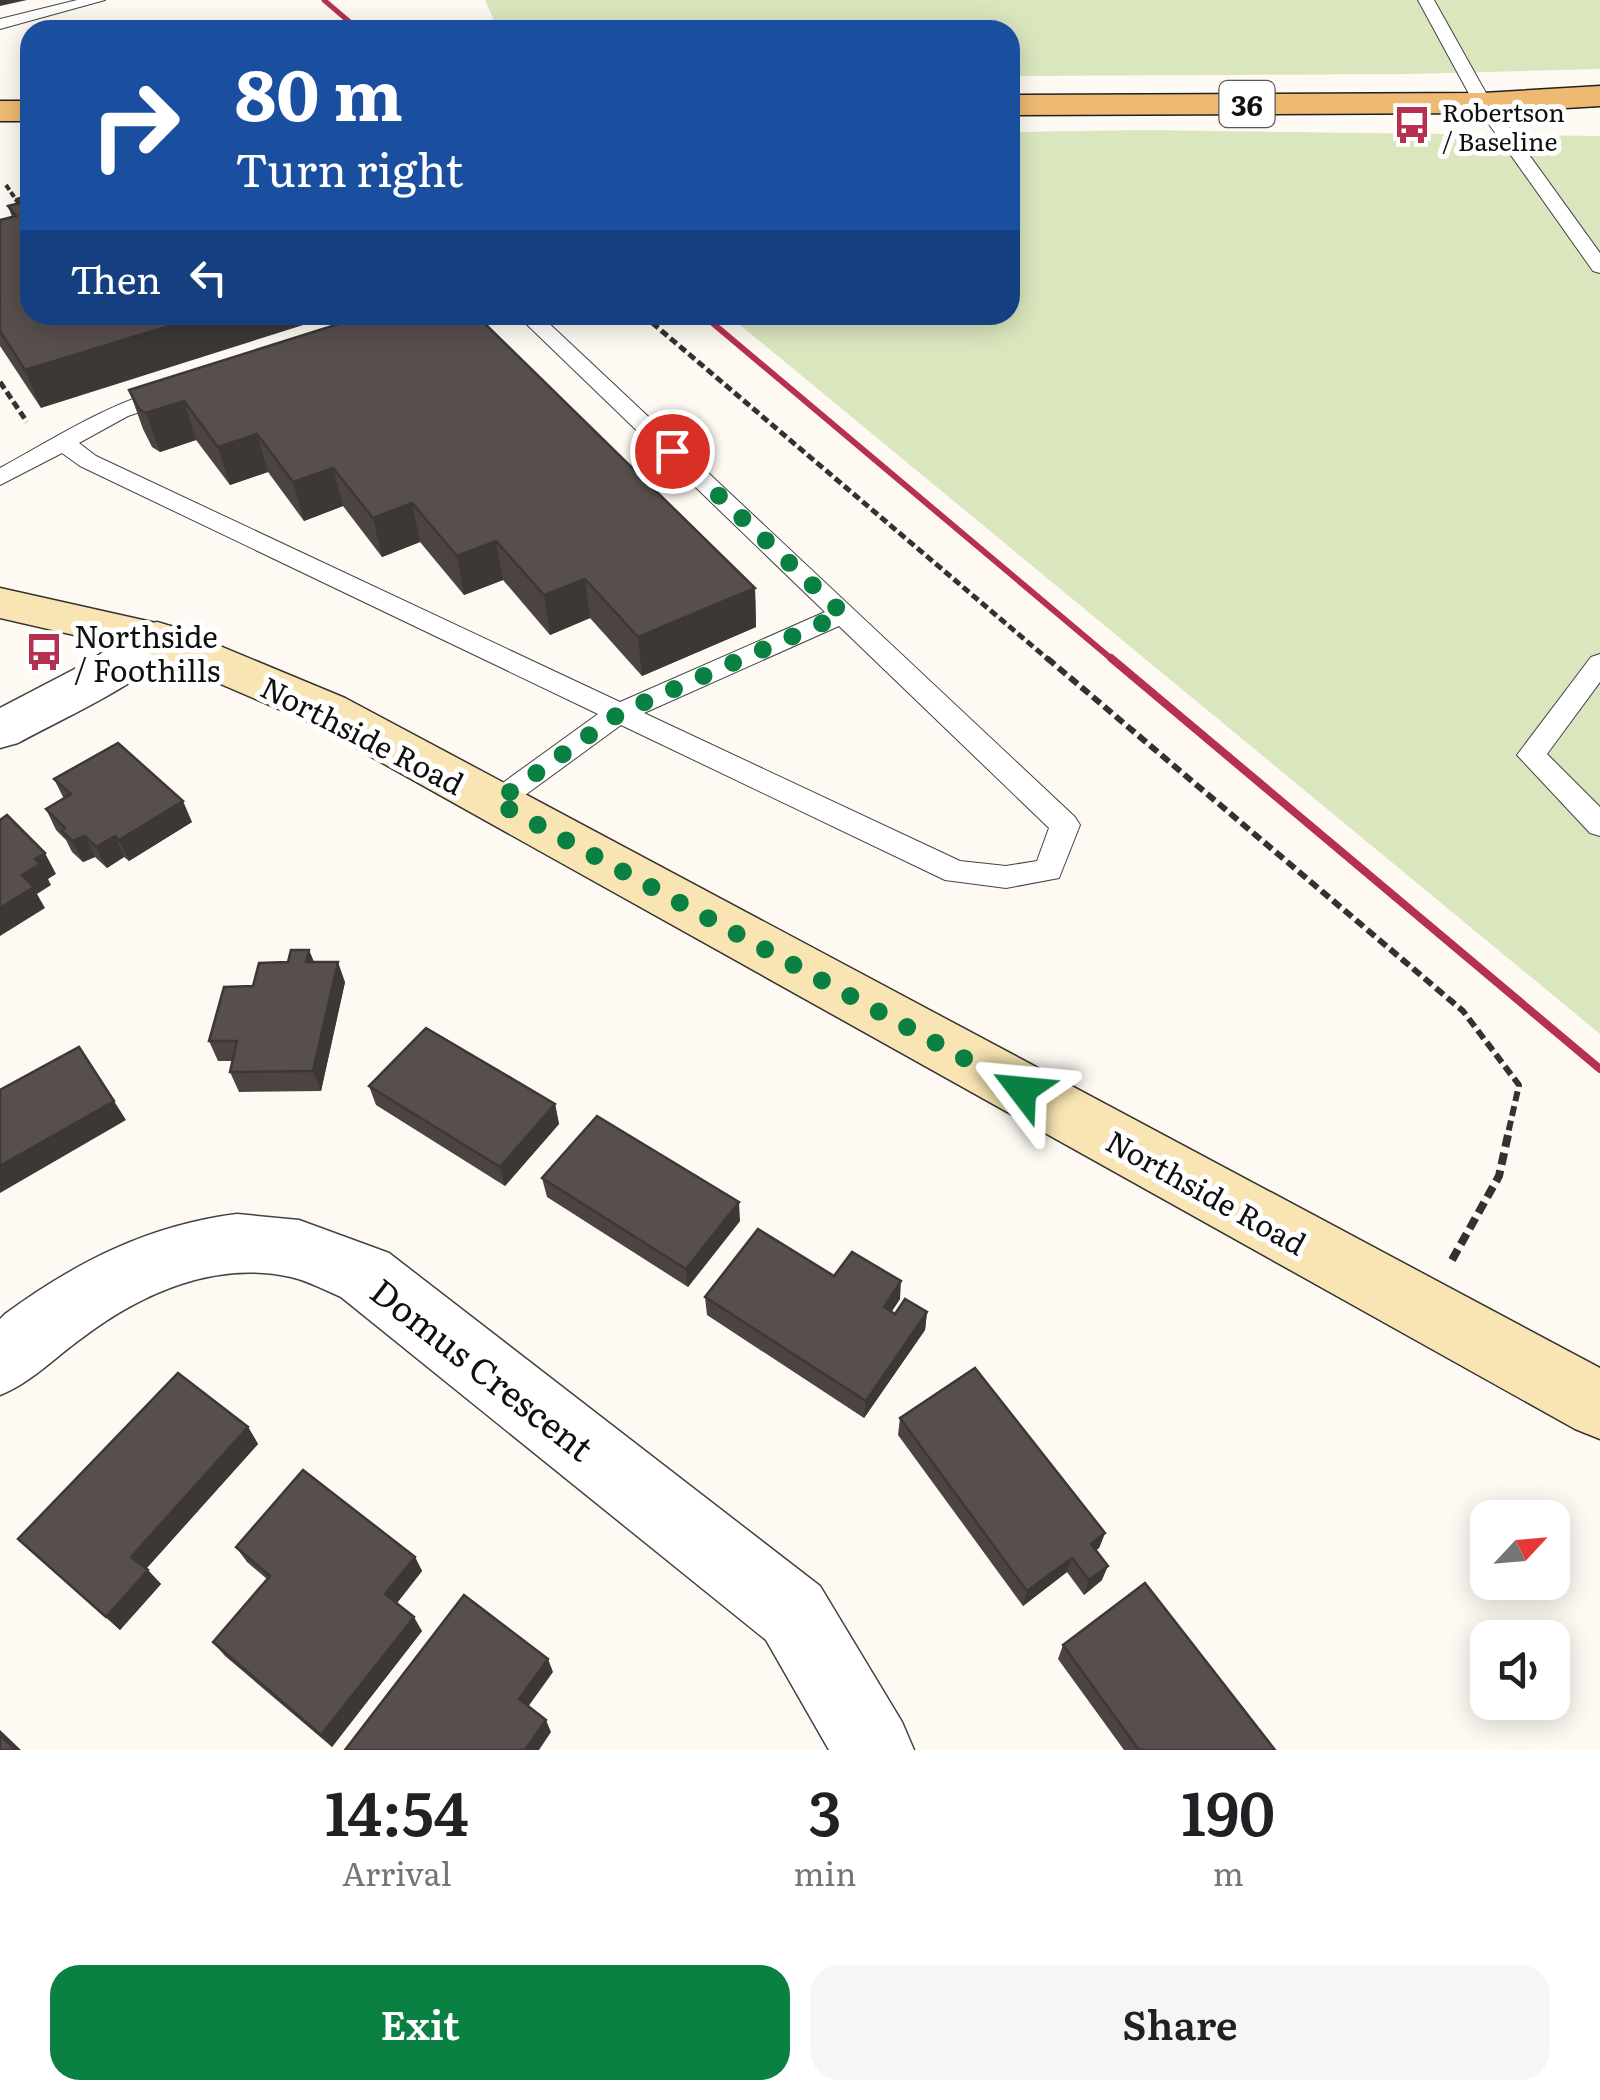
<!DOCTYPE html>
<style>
:root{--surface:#fff;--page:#f6f6f6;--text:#202124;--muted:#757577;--accent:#0b8043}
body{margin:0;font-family:Literata,serif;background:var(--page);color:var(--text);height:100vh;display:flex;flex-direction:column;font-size:38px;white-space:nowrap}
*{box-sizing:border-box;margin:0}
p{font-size:32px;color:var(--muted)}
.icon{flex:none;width:55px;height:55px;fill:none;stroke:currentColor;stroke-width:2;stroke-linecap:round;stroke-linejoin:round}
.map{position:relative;height:1750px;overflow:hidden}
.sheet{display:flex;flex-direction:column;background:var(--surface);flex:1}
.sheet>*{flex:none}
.hud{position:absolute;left:20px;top:20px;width:1000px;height:305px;border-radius:30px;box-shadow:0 5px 25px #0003;background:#1a4fa0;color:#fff;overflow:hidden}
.needle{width:65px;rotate:64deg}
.fabs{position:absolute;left:1470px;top:1500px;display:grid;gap:20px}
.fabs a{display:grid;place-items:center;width:100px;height:100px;border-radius:20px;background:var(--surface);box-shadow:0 5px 25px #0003;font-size:50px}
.pin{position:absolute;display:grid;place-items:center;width:85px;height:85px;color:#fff;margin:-42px;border:5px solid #fff;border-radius:50%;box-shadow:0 2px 10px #0007}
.me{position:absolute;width:110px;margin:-55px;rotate:299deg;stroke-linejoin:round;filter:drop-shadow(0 0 8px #0008)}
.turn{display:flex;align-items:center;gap:35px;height:210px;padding:0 50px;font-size:45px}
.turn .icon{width:130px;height:130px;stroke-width:2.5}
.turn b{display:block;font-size:70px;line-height:85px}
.then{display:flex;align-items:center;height:95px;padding:0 50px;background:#0003;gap:20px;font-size:38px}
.eta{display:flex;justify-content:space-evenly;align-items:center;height:170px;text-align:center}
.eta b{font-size:60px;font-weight:600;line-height:70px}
.cta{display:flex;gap:20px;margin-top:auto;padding:20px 50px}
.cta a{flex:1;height:115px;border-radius:30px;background:var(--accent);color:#fff;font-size:40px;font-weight:600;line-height:115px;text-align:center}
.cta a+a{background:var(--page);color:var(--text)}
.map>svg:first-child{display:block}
.green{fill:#dae7be}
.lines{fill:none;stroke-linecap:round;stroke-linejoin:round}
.lane-casing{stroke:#434343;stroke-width:2}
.street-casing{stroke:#434343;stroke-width:3}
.secondary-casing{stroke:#323232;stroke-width:3}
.primary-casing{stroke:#212121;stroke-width:3}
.path-far3{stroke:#323232;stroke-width:4;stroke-dasharray:6 2.5;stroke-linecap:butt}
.path-far2{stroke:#323232;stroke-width:5;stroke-dasharray:8 4;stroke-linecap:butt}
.path-far1{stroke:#323232;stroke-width:6;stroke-dasharray:10 5;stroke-linecap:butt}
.path{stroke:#323232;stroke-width:8;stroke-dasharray:12 6;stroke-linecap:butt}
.lane{fill:#fff;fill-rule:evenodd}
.street{fill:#fff;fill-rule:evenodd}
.secondary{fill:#f9e5b3;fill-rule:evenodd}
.primary{fill:#eeba73;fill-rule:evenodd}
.rail-far2{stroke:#b6314f;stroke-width:5}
.rail-far1{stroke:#b6314f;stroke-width:6}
.rail{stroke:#b6314f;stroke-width:8}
.wall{fill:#4b4442}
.shaded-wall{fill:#3d3736}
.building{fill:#574f4d;stroke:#3d3736;stroke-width:2.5}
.route{stroke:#0b8043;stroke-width:18;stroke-dasharray:0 32.4}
.labels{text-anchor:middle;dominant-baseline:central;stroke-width:10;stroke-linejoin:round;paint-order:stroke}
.far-poi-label{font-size:25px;fill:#101010;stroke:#fff;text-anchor:start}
.shield{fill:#fff;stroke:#585858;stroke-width:2.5}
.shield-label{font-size:28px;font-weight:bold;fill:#101010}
.poi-label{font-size:30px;fill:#101010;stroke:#fff;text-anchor:start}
.street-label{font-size:30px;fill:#101010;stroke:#fff}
.near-street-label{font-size:35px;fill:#101010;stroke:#fff}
</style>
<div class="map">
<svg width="1600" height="1750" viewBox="0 0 1600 1750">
<rect width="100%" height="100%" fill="#fefaf3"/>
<path class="green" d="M485,0H1600V69L1407,74L1010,76V30H498Z
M1145,130L1600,136V1034L728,315H1010V132Z"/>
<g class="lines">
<g class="lane-casing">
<path id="lane" d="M77,0H105L0,29V19Z
M1418,0H1434L1491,102L1600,253V273L1593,271L1474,103Z
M517,315H540L1075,817L1080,825L1059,878L1006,888L945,880L621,725L506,809L496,812L486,809L482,802L486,795L598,714L80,466L62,453L0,485V468C55,438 108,403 170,387L181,394L178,399L128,416L79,443L96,456L620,702L825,612ZM839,626L1049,828L1037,861L1006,866L960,861L644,713Z
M1600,654V682L1547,754L1600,807V836L1590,833L1517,755L1591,657Z"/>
</g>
<g class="street-casing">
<path id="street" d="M157,622L174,627L181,638C156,678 61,719 18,743L0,748V708L90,661L140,627Z
M237,1214L299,1220L389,1253L820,1586L902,1722L914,1750H829L766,1640L341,1297C325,1290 308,1281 291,1277C216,1260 141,1293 82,1338C54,1358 32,1382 0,1395V1319L5,1314C76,1262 149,1225 237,1214Z"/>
</g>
<g class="secondary-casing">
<path id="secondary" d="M0,588L174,627L345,698L1600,1368V1439L1575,1429L309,722L144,651L0,618Z"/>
</g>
<g class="primary-casing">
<path id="primary" d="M1600,86V106L1483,113L1010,115V95L1483,93Z
M0,101H30V121H0Z"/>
</g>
<path class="path-far3" d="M210,22L283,30
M6,185L30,220"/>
<path class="path-far2" d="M643,315L1050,661
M0,382L27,422"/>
<path class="path-far1" d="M1047,658L1463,1011L1519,1085L1507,1138"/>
<path class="path" d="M1452,1260L1499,1176L1508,1135"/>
<use href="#lane" class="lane"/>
<use href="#street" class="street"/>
<use href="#secondary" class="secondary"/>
<use href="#primary" class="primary"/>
<path class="rail-far2" d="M324,0L359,30"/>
<path class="rail-far1" d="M703,315L1114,661"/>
<path class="rail" d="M1111,658L1600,1069"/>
</g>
<path class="wall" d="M30,195L41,408L0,346V220L12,217L8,206L19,203L17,199Z
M367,315L755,588L756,627L642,676L590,618L550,635L503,580L464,595L420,542L382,557L343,506L304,521L268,472L230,485L196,440L160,452L152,447L143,429L129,390Z
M54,779L192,822L129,861L124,857L107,868L95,857L83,862L72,852L66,840L56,830L46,809L64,799Z
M309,950L314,962L345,982L321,1091L239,1092L230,1072L232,1061H218L209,1041L253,986Z
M369,1086L555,1104L559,1124L505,1186L376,1105Z
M542,1178L740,1221L688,1287L547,1197Z
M834,1276L900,1299L891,1312L895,1314L927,1312L925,1330L864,1418L707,1315L705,1297Z
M900,1418L1105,1533L1099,1548L1096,1550L1102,1580L1084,1595L1067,1572L1023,1606L898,1435Z
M248,1427L258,1444L146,1569L161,1584L120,1630L18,1539Z
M236,1547L415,1557L422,1571L397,1603L422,1631L332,1747L225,1656L213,1642L267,1579L247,1562Z
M1063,1645L1275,1750H1124L1058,1659Z"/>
<path class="shaded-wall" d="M0,0H27L0,6Z
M205,315H335L41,408L25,370Z
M184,401L196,440L160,452L146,413Z
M257,434L268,472L230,485L218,447Z
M333,468L343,506L304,521L293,482Z
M412,503L420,542L382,557L373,518Z
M496,541L503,580L464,595L457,556Z
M585,579L590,618L550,635L544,595Z
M755,588L756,627L642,676L638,637Z
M183,801L192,822L129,861L119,840Z
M85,836L95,857L83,862L72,841Z
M115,836L124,857L107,868L96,847Z
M45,853L56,874L48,879L51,885L37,894L45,908L0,936V908L35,859Z
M309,950L317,970L306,962Z
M338,962L345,982L321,1091L313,1071Z
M114,1101L126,1120L0,1193V1166Z
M555,1104L559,1124L505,1186L500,1167Z
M739,1202L740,1221L688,1287L686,1269Z
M901,1281L900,1299L883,1325L884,1307Z
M927,1312L925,1330L864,1418L866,1401Z
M248,1427L258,1444L144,1571L131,1557Z
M1105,1533L1099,1548L1085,1559L1091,1544Z
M415,1557L422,1571L393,1608L385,1594Z
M1072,1558L1067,1572L1023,1606L1027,1591Z
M1108,1566L1102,1580L1084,1595L1089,1580Z
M148,1570L161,1584L120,1630L106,1617Z
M414,1617L422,1631L332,1747L321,1735Z
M548,1659L553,1672L525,1711L519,1699Z
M546,1720L551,1732L539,1750H525Z
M0,1730L21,1750H16L0,1735Z"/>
<path class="building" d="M30,195V315H205L25,370L0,331V220L16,216L8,206L20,203L17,199Z
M367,315H476L755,588L638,637L585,579L544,595L496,541L457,556L412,503L373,518L333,468L293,482L257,434L218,447L184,401L146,413L139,409L129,390Z
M118,743L183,801L119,840L115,836L96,847L85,836L72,841L62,831L65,828L46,809L71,794L54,779Z
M7,815L45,853L35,859L40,864L22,875L34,887L0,908V820Z
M291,950H309L306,962H338L313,1071L230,1072L237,1041H209L224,987L253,986L259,963L288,962Z
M426,1028L555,1104L500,1167L369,1086Z
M79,1047L114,1101L0,1166V1090Z
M597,1116L739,1202L686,1269L542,1178Z
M758,1229L834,1276L852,1252L901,1281L884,1307L895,1314L905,1299L927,1312L866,1401L705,1297Z
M975,1368L1105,1533L1091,1544L1108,1566L1089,1580L1072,1558L1027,1591L900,1418Z
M178,1373L248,1427L131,1557L148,1570L106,1617L18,1539Z
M303,1470L415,1557L385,1594L414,1617L321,1735L213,1642L270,1576L236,1547Z
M1145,1583L1275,1750H1139L1063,1645Z
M464,1595L548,1659L519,1699L546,1720L525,1750H345Z
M0,1735L16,1750H0Z"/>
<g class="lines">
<path class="route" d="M672,451L843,614L620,713L496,802L1022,1090"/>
</g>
<defs>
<g id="bus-bare" transform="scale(3)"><path d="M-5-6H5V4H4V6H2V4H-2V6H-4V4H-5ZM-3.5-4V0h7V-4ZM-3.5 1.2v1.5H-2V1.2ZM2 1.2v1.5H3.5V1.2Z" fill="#b6314f" stroke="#fff" stroke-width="2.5" paint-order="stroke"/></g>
</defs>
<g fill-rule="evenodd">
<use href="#bus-bare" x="1412" y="125"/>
<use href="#bus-bare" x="44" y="652"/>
</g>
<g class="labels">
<g class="far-poi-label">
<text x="1442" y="111">Robertson<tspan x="1442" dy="29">/ Baseline</tspan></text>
</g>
<rect class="shield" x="1219.5" y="81" width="55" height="46" rx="8"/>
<g class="shield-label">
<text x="1247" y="104">36</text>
</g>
<g class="poi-label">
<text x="74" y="635">Northside<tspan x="74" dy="34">/ Foothills</tspan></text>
</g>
<g class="street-label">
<text transform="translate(363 734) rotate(27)">Northside Road</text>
<text transform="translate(1207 1191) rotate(29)">Northside Road</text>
</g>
<g class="near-street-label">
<text transform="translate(483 1368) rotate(38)">Domus Crescent</text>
</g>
</g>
</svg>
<div class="fabs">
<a><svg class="needle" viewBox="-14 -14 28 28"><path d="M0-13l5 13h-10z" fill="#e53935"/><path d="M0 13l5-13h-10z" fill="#757577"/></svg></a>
<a><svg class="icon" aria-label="sound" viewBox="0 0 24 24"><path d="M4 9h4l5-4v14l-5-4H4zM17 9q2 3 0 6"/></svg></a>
</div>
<div class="pin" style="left:672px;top:451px;background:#d93025"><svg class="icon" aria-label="arrive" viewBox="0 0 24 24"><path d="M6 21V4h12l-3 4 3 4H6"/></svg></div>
<svg class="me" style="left:1022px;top:1090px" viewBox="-20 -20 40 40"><path d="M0-17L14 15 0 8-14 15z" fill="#0b8043" stroke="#fff" stroke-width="4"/></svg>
<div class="hud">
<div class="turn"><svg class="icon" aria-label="right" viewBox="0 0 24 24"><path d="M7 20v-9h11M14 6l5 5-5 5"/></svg><div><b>80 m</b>Turn right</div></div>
<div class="then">Then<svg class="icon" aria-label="left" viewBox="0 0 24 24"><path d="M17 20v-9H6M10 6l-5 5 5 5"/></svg></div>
</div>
</div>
<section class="sheet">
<div class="eta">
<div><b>14:54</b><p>Arrival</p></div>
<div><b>3</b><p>min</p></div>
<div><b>190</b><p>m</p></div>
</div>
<div class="cta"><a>Exit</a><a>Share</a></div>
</section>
